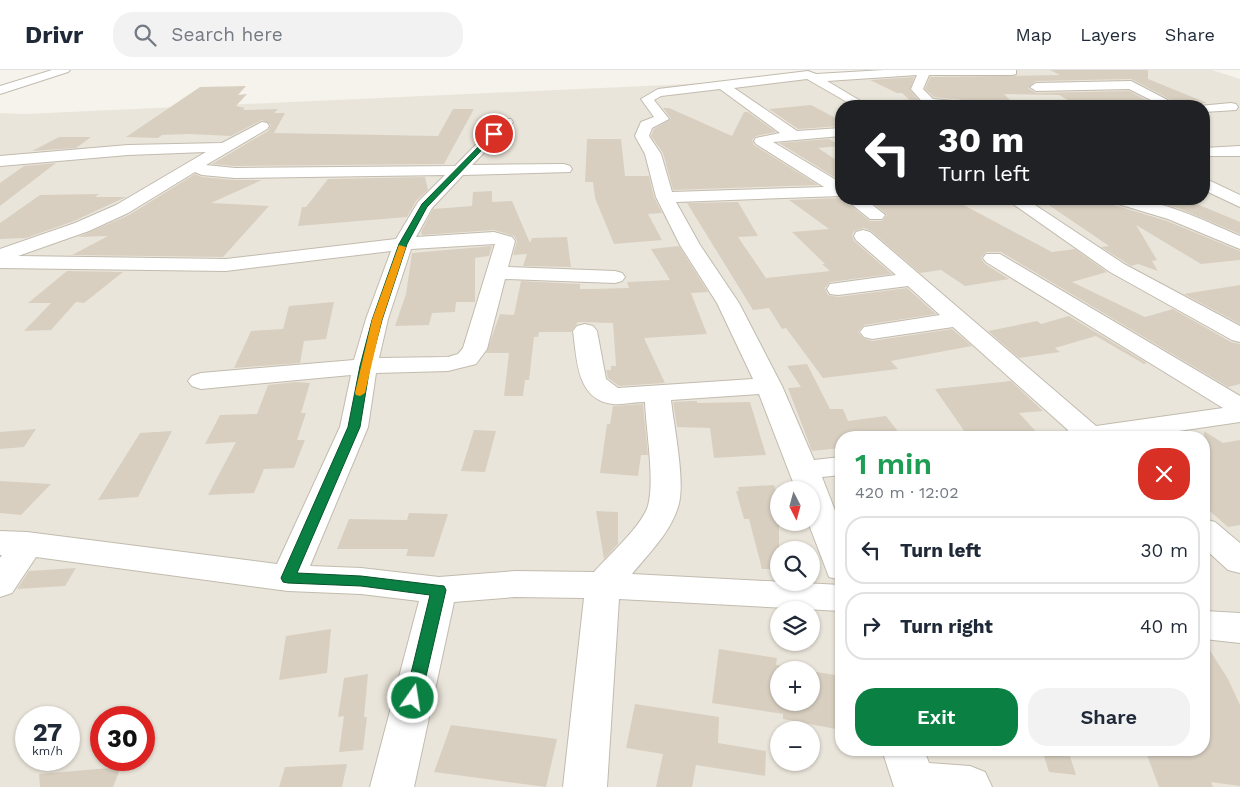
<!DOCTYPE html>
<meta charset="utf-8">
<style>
:root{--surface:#fff;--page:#f2f2f3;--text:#1f2937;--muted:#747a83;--line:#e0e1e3;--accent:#0b8043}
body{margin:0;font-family:"Work Sans",sans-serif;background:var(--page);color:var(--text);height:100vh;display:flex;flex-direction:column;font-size:19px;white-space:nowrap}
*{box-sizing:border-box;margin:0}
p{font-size:16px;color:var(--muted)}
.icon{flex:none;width:28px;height:28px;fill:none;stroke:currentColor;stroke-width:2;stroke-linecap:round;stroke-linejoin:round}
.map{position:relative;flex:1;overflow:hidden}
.panel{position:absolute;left:835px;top:361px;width:375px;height:325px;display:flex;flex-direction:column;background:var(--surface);border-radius:20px;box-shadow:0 1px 4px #0004}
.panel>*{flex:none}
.hud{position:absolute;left:835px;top:30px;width:375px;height:105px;border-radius:20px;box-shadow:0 1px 4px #0004;background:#202124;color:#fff;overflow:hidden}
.needle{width:32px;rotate:174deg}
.tools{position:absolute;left:770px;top:411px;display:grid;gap:10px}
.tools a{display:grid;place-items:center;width:50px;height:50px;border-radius:50%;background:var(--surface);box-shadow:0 1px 4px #0004;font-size:25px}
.speed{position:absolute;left:15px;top:636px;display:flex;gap:10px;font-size:25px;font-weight:700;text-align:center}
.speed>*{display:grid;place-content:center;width:65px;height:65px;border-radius:50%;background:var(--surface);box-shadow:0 1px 4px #0004;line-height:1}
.speed small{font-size:12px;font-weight:400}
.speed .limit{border:8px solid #d22;background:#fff;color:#111}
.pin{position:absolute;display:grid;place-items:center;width:42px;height:42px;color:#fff;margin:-21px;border:2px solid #fff;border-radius:50%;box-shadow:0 1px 5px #0007}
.me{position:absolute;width:55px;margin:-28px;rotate:13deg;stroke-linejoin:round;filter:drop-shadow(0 0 4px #0008)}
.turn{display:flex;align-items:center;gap:18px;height:105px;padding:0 20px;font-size:22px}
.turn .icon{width:65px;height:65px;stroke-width:2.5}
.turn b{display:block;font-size:35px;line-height:42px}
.round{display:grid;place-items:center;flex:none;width:52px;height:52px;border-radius:20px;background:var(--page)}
.headline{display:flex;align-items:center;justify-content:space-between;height:85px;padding:0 20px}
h1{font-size:30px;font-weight:600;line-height:38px;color:#1e9e55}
.primary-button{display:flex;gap:10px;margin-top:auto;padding:10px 20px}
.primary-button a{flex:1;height:58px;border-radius:20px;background:var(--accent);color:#fff;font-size:20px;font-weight:600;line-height:58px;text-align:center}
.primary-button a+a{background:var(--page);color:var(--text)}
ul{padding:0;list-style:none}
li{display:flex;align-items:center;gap:15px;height:68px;margin:0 10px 8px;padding:0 10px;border:2px solid var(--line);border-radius:20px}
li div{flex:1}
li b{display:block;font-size:19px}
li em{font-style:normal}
header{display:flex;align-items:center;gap:30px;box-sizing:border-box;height:70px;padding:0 25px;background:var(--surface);border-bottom:1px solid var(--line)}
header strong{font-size:24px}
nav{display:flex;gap:28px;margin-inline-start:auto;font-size:18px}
.search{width:350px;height:45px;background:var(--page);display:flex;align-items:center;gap:12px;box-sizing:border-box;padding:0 18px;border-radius:20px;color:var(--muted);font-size:19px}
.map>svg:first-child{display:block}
.residential{fill:#eae5da;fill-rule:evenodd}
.building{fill:#d8cfc1}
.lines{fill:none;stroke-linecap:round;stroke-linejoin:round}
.minor-casing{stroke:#c2bbae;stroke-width:2}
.minor{fill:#fff;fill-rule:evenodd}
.route{fill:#0b8043;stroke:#07532c}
.slow{fill:#f59e0b}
</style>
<header>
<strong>Drivr</strong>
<div class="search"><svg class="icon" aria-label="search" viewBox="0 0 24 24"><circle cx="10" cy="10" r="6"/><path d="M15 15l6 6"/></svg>Search here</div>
<nav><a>Map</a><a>Layers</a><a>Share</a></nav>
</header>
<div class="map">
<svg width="1240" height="717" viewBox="0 0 1240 717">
<rect width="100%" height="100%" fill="#f6f3ec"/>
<path class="residential" d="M923,0H1212L1240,9V717H0V43L24,44L667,15ZM841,36H1204V129H841ZM841,368H1204V680H841ZM779,420H811V452H779ZM779,480H811V512H779ZM779,540H811V572H779ZM779,600H811V632H779ZM26,648H69V690H26ZM101,648H144V690H101ZM779,660H811V692H779Z"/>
<path class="building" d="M1050,0H1148V9L1207,33L1179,34L1131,9L1036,11L1028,18L1036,23L1129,21L1156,35L1078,36L1059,25L1004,24L1010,30H963L934,27L925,19L930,7L1060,5Z
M914,7L910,20L921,33H913L902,23H897L870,10Z
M246,16L238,25L247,24L236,36L245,38L243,40L278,39L274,43H285L274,63L438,66L453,39H474L444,94L235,96L212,94L268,61L271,55L262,50L231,66L189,64L162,65L158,68L126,67L200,17Z
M811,35L841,51V56L798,59L769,39Z
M663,38H669L732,66L744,42H748L776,62L756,66L752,70L754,75L818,115L673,120L663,83L651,66L654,59L671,49Z
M59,67H91L76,78L32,81Z
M587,69H621L625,106H649L654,127L662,143L648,144L662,170L614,174L595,128L593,112H585Z
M829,69L841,76L818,78L841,93V111L779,73Z
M56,93L0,136V113L24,96Z
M195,104L202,107L235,110H262L211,133L269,136L223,187L72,185L108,166L78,167L129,145Z
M425,107L428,120L416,131L407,147L298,156L302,137H306L328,109Z
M492,121V132L512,131L530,173L532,168L567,167L571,197L523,196L527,184L513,185L517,171L514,166L494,160L422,165L421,162L433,139L472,136L473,122Z
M99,124L95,127H126L74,151L26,168L0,169V153L40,125Z
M841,128L870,151H882L887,145L868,129H924L928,132L956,131L1052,182L1075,179L1107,202L1072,212L1145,247L1173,239L1231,272L1240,274V314L1228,317L1001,182H986L981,188L985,194L1009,209L965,216L941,200L920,203L871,161L864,158L854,161L852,165L854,171L892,204L830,212L825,218L828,225L838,227L907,218L936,244L864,255L858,262L863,268L872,271L952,259L972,276L891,291L898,299L823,308L786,258L782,259L769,238L753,240L687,133L738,132L758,166L738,167L766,208L830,201L822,194H825L792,162L829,159L789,130Z
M1040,129H1110L1114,135L1167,151L1240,181V190L1201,194L1136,155L1157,190L1152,191L1158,201L1138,194L1131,196L1101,177L1109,176Z
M1142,129H1185L1240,152V164L1178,138Z
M492,176L489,186L475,188V232H456L455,242L432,243L429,255L395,256L406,224L412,183Z
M679,176L708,222L691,223L707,264L644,268L665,313L619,316L608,308L606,300H611V296H616L613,253L578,252L571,262H539L538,267H534L529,310H525L523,326H504L509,283H486L500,244L514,245L521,211L580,214V219H590L629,218L627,212L670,210L651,179Z
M67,201L123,202L84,233L76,232L51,260L24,261L51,233H28Z
M1240,215V254L1184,224Z
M334,232L326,269L304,271L300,293L234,298L251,261L283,259L289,236Z
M1069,246L1147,293L1144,294L1096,266L1055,278L1060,282L1019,288L988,261L1037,251L1041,254Z
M807,294L830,339H843L848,351L886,346L903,368H841V378L812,381L788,318L801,317L787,296Z
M1011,311L1043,341L1019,343L1040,366L969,368L935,319Z
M295,312L310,313L301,343H306L297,370H305L294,398L264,399L254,423L208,425L236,372L205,374L220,345L257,344L268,315Z
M690,331H697V333L750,332L766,385L714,388L710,358L677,357L673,332Z
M643,334L648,385H641L638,406L600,403L607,354H610L613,336Z
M36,359L24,377L0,379V362Z
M474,360L496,361L485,402L461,401Z
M172,361L138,427L98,430L140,363Z
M1204,361L1223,373L1240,370V455L1228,457L1204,436Z
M0,411L51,414L21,445L0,443Z
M774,415L779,430V499H762L749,449H744L736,421H739L738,417Z
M596,441L618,442V474L604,489Z
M409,443L448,444L434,487L406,486L408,479H337L349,449L407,450Z
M76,498L65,516L17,519L29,501Z
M331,559L327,603L279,610L286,566Z
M1204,571L1228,609L1240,635V716L1211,712L1213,717H1159L1145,680H1204Z
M719,579L777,588L776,595L807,600H779V632H811V601L841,606V660L783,649V644L712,633Z
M368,604L364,647H367L363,680L339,682L344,646L338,647L344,608Z
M635,634L719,647L718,673L766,681L765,706L696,695L692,717H656L663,684L626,678Z
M451,655L557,669L546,717L434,702Z
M1042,680H1068L1076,705L1049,702Z
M347,694L342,717H279L285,697Z
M121,697L113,717H40L39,704Z"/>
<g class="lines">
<g class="minor-casing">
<path id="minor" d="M52,0H70L68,2L0,24V16Z
M884,0H1016V4L1012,5H929L923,19L933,29L963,32L1066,31L1073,35L926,36L911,19L917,5L827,11L869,36H854L807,9L734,18L797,61L841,58V66L773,72L841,113V126L676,132L700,175L739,233L782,316L814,390L841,387V405L822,407L841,456V510L829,507L808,452H811V420H796L759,324L671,330C674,357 686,414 678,437C670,463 649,483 632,504L841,515V541L619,529L607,717H563L584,528L515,527L454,532L414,717H370L419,531L361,524L288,521L36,487L12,523L0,527V488L2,485H0V461L27,462L277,494L340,357L351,305L201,319L192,316L188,311L192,306L201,303L354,290L366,249L391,181L226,201L0,198V179L75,153L116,135L206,82L128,85L0,96V86L128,75L222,73L262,52L267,53L269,56L267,59L206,95L235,98L455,96L501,49H511L513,52L511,55L472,95L564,94L570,96L572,99L570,102L463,105L432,138L416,167L494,162L512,167L515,171L508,197L615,201L622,203L625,207L622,211L615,213L505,209L487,279L476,294L448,301L376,303L368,357L310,496L361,498L439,507L515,501L594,502C609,485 641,457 648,436C655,410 646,360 645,332C634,332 623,335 613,334C576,330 577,288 573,261L577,256L585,254L593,256L597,261L606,309L618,318L753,309L717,233L680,175L656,127L645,84L635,66L641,52L654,47L641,29L658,19L808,1L816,4ZM720,19L780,63L756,68L754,71L756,74L824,117L672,122L661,84L649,66L652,58L669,49L654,30L661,26ZM195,102L202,105L235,108L445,105L418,132L396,169L226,189L18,186L89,161L128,143ZM495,174L463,278L458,284L448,287L379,288L388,249L411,179Z
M1131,11L1179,36H1163L1129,19L1036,21L1030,17L1036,13Z
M1231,33L1236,34L1238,37L1236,40L1204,42V36H1199Z
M1240,76V86H1204V78Z
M1204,108L1240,125V137L1204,120Z
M845,129H865L885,145L882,149H870Z
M1006,129H1026L1124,194L1240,256V272L1232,270L1110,202Z
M1112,129C1157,126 1200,149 1240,166V179L1168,149L1115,133Z
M863,160L870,162L1096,356L1223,338L986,192L983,188L986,184H1000L1240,326V352L1131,368H1061L1068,360L953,257L872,269L864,267L860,262L864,257L940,245L908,216L838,225L830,224L827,219L830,214L896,205L856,170L854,166L856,162Z
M1204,449L1215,452L1240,473V503L1228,500L1204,478Z
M1204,541L1240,543V573L1204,569Z
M882,680H924L929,693L970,696L985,702L992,717H894Z"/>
</g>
<use href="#minor" class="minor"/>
</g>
<path class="route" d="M492,63L497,64L427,137L407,174L382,250L370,296L360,357L297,503L361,506L444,516L446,520L421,628L419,633L413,635L407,633L405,628L430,525L361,516L288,513L283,512L281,508L348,357L360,296L372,250L399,174L422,134Z"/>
<path class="slow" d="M399,175L406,177L382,250L365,323L360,326L356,325L355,323L372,250Z"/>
</svg>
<div class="tools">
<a><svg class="needle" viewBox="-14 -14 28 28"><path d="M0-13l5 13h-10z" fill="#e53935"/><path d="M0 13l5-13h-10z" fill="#747a83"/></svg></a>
<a><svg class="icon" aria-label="search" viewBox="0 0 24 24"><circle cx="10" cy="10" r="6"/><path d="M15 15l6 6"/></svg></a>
<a><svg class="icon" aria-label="layers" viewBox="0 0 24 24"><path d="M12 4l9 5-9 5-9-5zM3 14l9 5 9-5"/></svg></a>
<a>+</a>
<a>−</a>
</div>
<div class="speed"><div>27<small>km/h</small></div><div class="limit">30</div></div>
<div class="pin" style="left:494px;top:64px;background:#d93025"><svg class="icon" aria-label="arrive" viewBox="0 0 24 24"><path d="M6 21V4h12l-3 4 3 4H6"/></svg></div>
<svg class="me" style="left:413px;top:628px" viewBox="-20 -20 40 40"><circle r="17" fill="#0b8043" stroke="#fff" stroke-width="3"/><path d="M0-11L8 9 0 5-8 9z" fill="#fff"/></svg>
<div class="hud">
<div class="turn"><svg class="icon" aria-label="left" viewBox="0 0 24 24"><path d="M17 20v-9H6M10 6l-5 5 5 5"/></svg><div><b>30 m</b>Turn left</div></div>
</div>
<section class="panel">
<div class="headline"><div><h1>1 min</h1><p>420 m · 12:02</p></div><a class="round" style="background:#d93025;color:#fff"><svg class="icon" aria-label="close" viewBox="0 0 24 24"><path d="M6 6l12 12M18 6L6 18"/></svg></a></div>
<ul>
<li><svg class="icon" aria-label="left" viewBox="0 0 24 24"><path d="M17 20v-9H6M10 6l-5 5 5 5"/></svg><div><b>Turn left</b></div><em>30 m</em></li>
<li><svg class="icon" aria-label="right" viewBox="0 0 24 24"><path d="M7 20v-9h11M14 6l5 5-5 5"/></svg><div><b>Turn right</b></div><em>40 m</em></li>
</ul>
<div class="primary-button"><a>Exit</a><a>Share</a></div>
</section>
</div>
